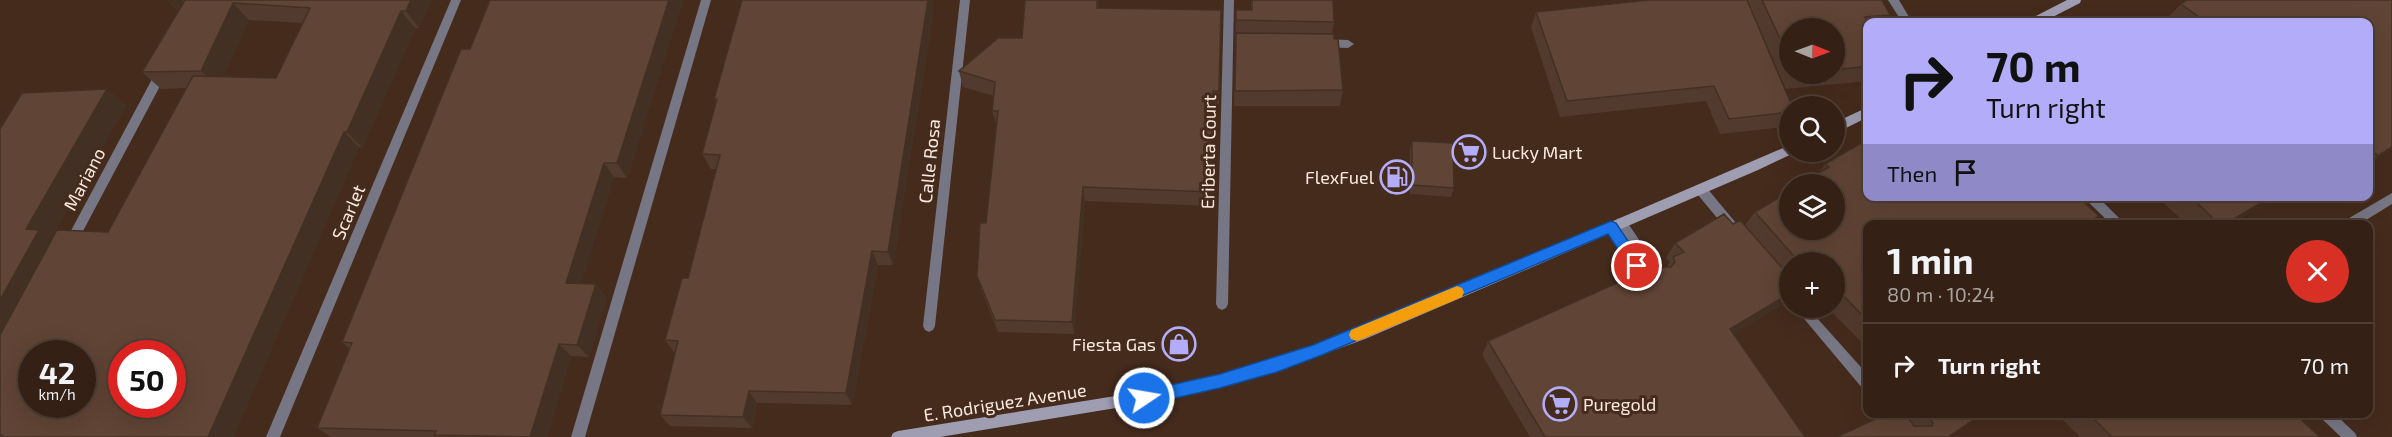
<!DOCTYPE html>
<meta charset="utf-8">
<style>
:root{--surface:#342015;--page:#3c281e;--text:#f1f3f6;--muted:#a9a3a0;--line:#4e3e34}
body{margin:0;font-family:"Exo 2",sans-serif;background:var(--page);color:var(--text);height:100vh;display:flex;flex-direction:column;font-size:22px;white-space:nowrap}
*{box-sizing:border-box;margin:0}
p{font-size:20px;color:var(--muted)}
.icon{flex:none;width:33px;height:33px;fill:none;stroke:currentColor;stroke-width:2;stroke-linecap:round;stroke-linejoin:round}
.map{position:relative;flex:1;overflow:hidden}
.panel{position:absolute;left:1863px;top:220px;width:510px;height:198px;display:flex;flex-direction:column;background:var(--surface);border-radius:12px;box-shadow:0 6px 24px #0002,0 0 0 2px var(--line)}
.panel>*{flex:none}
.hud{position:absolute;left:1863px;top:18px;width:510px;height:183px;border-radius:12px;box-shadow:0 6px 24px #0002,0 0 0 2px var(--line);background:#b3adf9;color:#111;overflow:hidden}
.needle{width:39px;rotate:91deg}
.buttons{position:absolute;left:1779px;top:18px;display:grid;gap:12px}
.buttons a{display:grid;place-items:center;width:66px;height:66px;border-radius:50%;background:var(--surface);box-shadow:0 6px 24px #0002,0 0 0 2px var(--line);font-size:30px}
.speed{position:absolute;left:18px;top:340px;display:flex;gap:12px;font-size:30px;font-weight:700;text-align:center}
.speed>*{display:grid;place-content:center;width:78px;height:78px;border-radius:50%;background:var(--surface);box-shadow:0 6px 24px #0002,0 0 0 2px var(--line);line-height:1}
.speed small{font-size:15px;font-weight:400}
.speed .limit{border:9px solid #d22;background:#fff;color:#111}
.pin{position:absolute;display:grid;place-items:center;width:51px;height:51px;color:#fff;margin:-26px;border:3px solid #fff;border-radius:50%;box-shadow:0 2px 6px #0007}
.me{position:absolute;width:66px;margin:-33px;rotate:78deg;stroke-linejoin:round;filter:drop-shadow(0 0 4px #0008)}
.turn{display:flex;align-items:center;gap:21px;height:126px;padding:0 24px;font-size:27px}
.turn .icon{width:78px;height:78px;stroke-width:2.5}
.turn b{display:block;font-size:42px;line-height:51px}
.then{display:flex;align-items:center;height:57px;padding:0 24px;background:#0003;gap:12px;font-size:22px}
.round{display:grid;place-items:center;flex:none;width:63px;height:63px;border-radius:32px;background:var(--page)}
.head{display:flex;align-items:center;justify-content:space-between;height:102px;padding:0 24px}
h1{font-size:36px;font-weight:700;line-height:45px}
ul{padding:0;list-style:none}
li{display:flex;align-items:center;gap:18px;height:84px;padding:0 24px;border-top:2px solid var(--line)}
li div{flex:1}
li b{display:block;font-size:22px}
li em{font-style:normal}
.map>svg:first-child{display:block}
.lines{fill:none;stroke-linecap:round;stroke-linejoin:round}
.lane{fill:#777684;fill-rule:evenodd}
.street{fill:#777684;fill-rule:evenodd}
.secondary{fill:#9e9db2;fill-rule:evenodd}
.wall{fill:#533a2e;fill-rule:evenodd}
.shaded-wall{fill:#433025}
.building{fill:#604435;stroke:#433025;stroke-width:1.5;fill-rule:evenodd}
.route{fill:#1a73e8;stroke:#114b97;stroke-width:1.5}
.slow{fill:#f59e0b}
.labels{text-anchor:middle;dominant-baseline:central;stroke-width:6;stroke-linejoin:round;paint-order:stroke}
.street-label{font-size:18px;fill:#fbe9e0;stroke:#452b1c}
.poi-label{font-size:18px;fill:#fbe9e0;stroke:#452b1c;text-anchor:start}
</style>
<div class="map">
<svg width="2392" height="437" viewBox="0 0 2392 437">
<rect width="100%" height="100%" fill="#452b1c"/>
<g class="lines">
<path class="lane" d="M1323,39L1348,40L1354,44L1348,48L1323,47L1317,43Z
M1621,218L1625,219L1661,272L1663,276L1661,280L1657,281L1651,277L1652,280L1650,284L1646,285L1642,284L1607,231L1605,227L1607,223H1615L1617,219Z"/>
<path class="street" d="M451,0H461L280,437H266Z
M701,0H711L585,437H571Z
M960,0H970L935,326L933,330L929,332L925,330L923,326Z
M1224,0H1234L1228,304L1226,308L1222,310L1218,308L1216,304Z
M1888,0H1899L1912,22H1902Z
M162,67L168,71L74,248L70,249L66,248L64,244L66,240L158,68Z
M1702,186L1706,187L1736,223L1738,227L1736,231L1732,232L1728,231L1698,195L1696,191L1698,187Z
M2392,193V204L2358,225H2342L2344,221Z
M2082,196H2097L2126,225H2112Z
M1795,308H1808L1868,375V391L1863,389Z
M2319,414H2335L2355,433L2357,437H2341L2321,418Z"/>
<path class="secondary" d="M2067,0H2081L2080,3L2043,22H2029L2030,19Z
M1868,107V117L1834,134V123Z
M1790,145V152H1795L1794,153L1758,170L1365,339L1274,372L1228,385L1134,405L940,437H891L893,433L898,431L1134,393L1228,373L1303,351L1385,319Z"/>
</g>
<path class="wall" d="M167,0H431L419,28H415L362,148L359,147L233,437H0V129L107,89L126,105L51,238L108,232L186,88L161,89L142,72L178,11ZM249,20L302,23L276,78L223,77Z
M490,0H683L627,178L614,177L581,283L607,297L589,357L571,356L547,437H331L317,428L349,348L342,342L470,49Z
M742,0H932L934,8L893,265H878L852,405L757,403L752,428L670,426L660,415L675,353L665,340L688,278L716,169H711L702,154L716,102L714,99Z
M1099,0V8L1221,10L1219,106H1213L1211,206L1085,201L1074,334L998,332L981,289L977,276L986,223L997,126L992,111L994,96L963,87L959,71Z
M1251,0H1333L1334,22L1332,34L1334,39L1343,90L1340,106H1234L1236,10H1251Z
M1648,0H1882L1890,15L1884,22H1868V81L1786,89L1769,51L1790,106V119L1784,127L1720,134L1706,101L1560,117L1531,27L1536,12ZM1790,28H1834V74H1790Z
M2392,0V149L2368,164V22H2168L2165,20L2181,4Z
M1868,139V349L1828,308H1834V262H1790V300L1733,334L1805,437H1530L1482,355L1488,341L1656,273L1667,267L1670,262L1666,258L1675,243L1733,224L1745,225L1755,212L1818,174L1825,164Z
M1412,141L1454,188L1451,197L1410,194V150Z
M2156,196H2277L2229,225H2187Z
M1886,414H1983L1950,437H1837Z
M2057,414H2295L2320,437H2080Z"/>
<path class="shaded-wall" d="M167,0H182L189,6L182,15Z
M411,0H431L419,28L406,11Z
M669,0H683L627,178L617,163Z
M928,0H932L934,8L893,265L888,252Z
M1097,0H1099L1098,24L1097,8Z
M233,3L249,20L219,87L201,71Z
M401,11L415,28L362,148L347,132Z
M107,89L126,105L51,238L61,244L0,356V300L26,229Z
M344,132L359,147L233,437H208Z
M2392,147V149L2368,164V163L2378,156Z
M604,163L614,177L577,296L566,283Z
M1083,187L1085,201L1074,334L1072,322Z
M2272,196H2277L2229,225H2224Z
M872,251L878,265L852,405L846,393Z
M596,284L607,297L589,357L577,345Z
M1790,293V300L1789,301L1719,343L1730,329Z
M559,344L571,356L547,437H530Z
M749,391L757,403L752,428L743,417Z
M1982,414H1983L1950,437H1948Z"/>
<path class="building" d="M185,0H411L406,11H401L347,132H344L208,437H1L2,435H0V335L57,230L108,232L193,76L276,78L310,8L233,3L201,71L142,72ZM32,354H82V405H32ZM122,354H172V405H122Z
M490,0H669L617,163H604L566,283L596,284L577,345L559,344L530,437L434,435L436,431L317,428L352,343L342,342L461,49H470Z
M742,0H928L888,252L872,251L846,393L749,391L743,417L660,415L678,341L665,340L682,278H688L720,155L702,154L717,99H714Z
M1025,0H1097V8L1221,10L1219,91H1213L1211,192L1083,187L1072,322L995,320L977,276L980,223H986L998,111H992L995,82L959,71L998,38H1022Z
M1252,0H1333L1334,22L1236,20V10H1252Z
M1648,0H1747L1792,106H1790V112L1729,119L1714,86L1567,101L1536,12Z
M1762,0H1882L1890,15L1865,17L1868,23V66L1834,70V28H1790V60Z
M2187,0H2392V147L2378,156L2368,147V22H2206L2181,4Z
M1236,33L1334,34V39H1338L1343,90L1235,91Z
M107,89L26,229L39,230L0,300V129L22,93Z
M1868,139V196H2077L2099,216L2085,225H1868V321L1834,286V262H1799L1755,212L1790,191V230H1834V184H1800L1829,167L1825,164Z
M1412,141L1453,143L1454,188L1412,185Z
M2190,196H2272L2224,225H2220Z
M1724,214L1733,224L1740,220L1790,277V293L1730,329L1805,437H1545L1488,341L1648,269L1656,273L1663,267H1671L1675,262L1673,257L1684,252L1675,243Z
M1886,414H1905L1914,426H1932L1933,423L1926,414H1982L1948,437H1837Z
M2089,414H2295L2320,437H2112Z"/>
<path class="route" d="M1611,221L1616,223L1642,262L1644,266L1642,270H1632L1608,234L1322,355L1277,372L1220,388L1144,405L1139,403L1137,398L1139,393L1144,391L1220,374L1313,345Z"/>
<path class="slow" d="M1457,286L1462,288L1464,292L1462,297L1362,339L1357,341L1351,339L1349,335L1351,330Z"/>
<defs>
<g id="supermarket-ring" transform="scale(1.725)"><circle r="9.5" fill="#452b1c" stroke="#b3adf9" stroke-width="1.5"/><path d="M-6-5.5h2.5l.6 2H6L4.5 2H-2.5L-4.4-4H-6ZM-1.5 3.2a1.3 1.3 0 1 0 .1 0ZM3 3.2a1.3 1.3 0 1 0 .1 0Z" fill="#b3adf9"/></g>
<g id="fuel-ring" transform="scale(1.725)"><circle r="9.5" fill="#452b1c" stroke="#b3adf9" stroke-width="1.5"/><path d="M-5.5-6h7V0h2V4h1.3V-2.5L3-4.5l.8-.8L6-3V5H2.5V1h-1V6h-7ZM-4.2-4.7v3.2H.2V-4.7Z" fill="#b3adf9"/></g>
<g id="shop-ring" transform="scale(1.725)"><circle r="9.5" fill="#452b1c" stroke="#b3adf9" stroke-width="1.5"/><path d="M-5-2.5h2.3a2.7 3.5 0 0 1 5.4 0H5L5.5 6h-11ZM-1.5-2.5h3a1.5 2.3 0 0 0-3 0Z" fill="#b3adf9"/></g>
</defs>
<g fill-rule="evenodd">
<use href="#supermarket-ring" x="1469" y="152"/>
<use href="#fuel-ring" x="1397" y="177"/>
<use href="#shop-ring" x="1179" y="344"/>
<use href="#supermarket-ring" x="1560" y="404"/>
</g>
<g class="labels">
<g class="street-label">
<text transform="translate(1208 152) rotate(-89)">Eriberta Court</text>
<text transform="translate(929 161) rotate(-84)">Calle Rosa</text>
<text transform="translate(84 179) rotate(-62)">Mariano</text>
<text transform="translate(348 212) rotate(-67)">Scarlet</text>
<text transform="translate(1005 402) rotate(-9)">E. Rodriguez Avenue</text>
</g>
<g class="poi-label">
<text x="1492" y="152">Lucky Mart</text>
<text x="1374" y="177" text-anchor="end">FlexFuel</text>
<text x="1156" y="344" text-anchor="end">Fiesta Gas</text>
<text x="1583" y="404">Puregold</text>
</g>
</g>
</svg>
<div class="buttons">
<a><svg class="needle" viewBox="-14 -14 28 28"><path d="M0-13l5 13h-10z" fill="#e53935"/><path d="M0 13l5-13h-10z" fill="#a9a3a0"/></svg></a>
<a><svg class="icon" aria-label="search" viewBox="0 0 24 24"><circle cx="10" cy="10" r="6"/><path d="M15 15l6 6"/></svg></a>
<a><svg class="icon" aria-label="layers" viewBox="0 0 24 24"><path d="M12 4l9 5-9 5-9-5zM3 14l9 5 9-5"/></svg></a>
<a>+</a>
</div>
<div class="speed"><div>42<small>km/h</small></div><div class="limit">50</div></div>
<div class="pin" style="left:1637px;top:266px;background:#d93025"><svg class="icon" aria-label="arrive" viewBox="0 0 24 24"><path d="M6 21V4h12l-3 4 3 4H6"/></svg></div>
<svg class="me" style="left:1144px;top:398px" viewBox="-20 -20 40 40"><circle r="17" fill="#1a73e8" stroke="#fff" stroke-width="3"/><path d="M0-11L8 9 0 5-8 9z" fill="#fff"/></svg>
<div class="hud">
<div class="turn"><svg class="icon" aria-label="right" viewBox="0 0 24 24"><path d="M7 20v-9h11M14 6l5 5-5 5"/></svg><div><b>70 m</b>Turn right</div></div>
<div class="then">Then<svg class="icon" aria-label="arrive" viewBox="0 0 24 24"><path d="M6 21V4h12l-3 4 3 4H6"/></svg></div>
</div>
<section class="panel">
<div class="head"><div><h1>1 min</h1><p>80 m · 10:24</p></div><a class="round" style="background:#d93025;color:#fff"><svg class="icon" aria-label="close" viewBox="0 0 24 24"><path d="M6 6l12 12M18 6L6 18"/></svg></a></div>
<ul>
<li><svg class="icon" aria-label="right" viewBox="0 0 24 24"><path d="M7 20v-9h11M14 6l5 5-5 5"/></svg><div><b>Turn right</b></div><em>70 m</em></li>
</ul>
</section>
</div>
